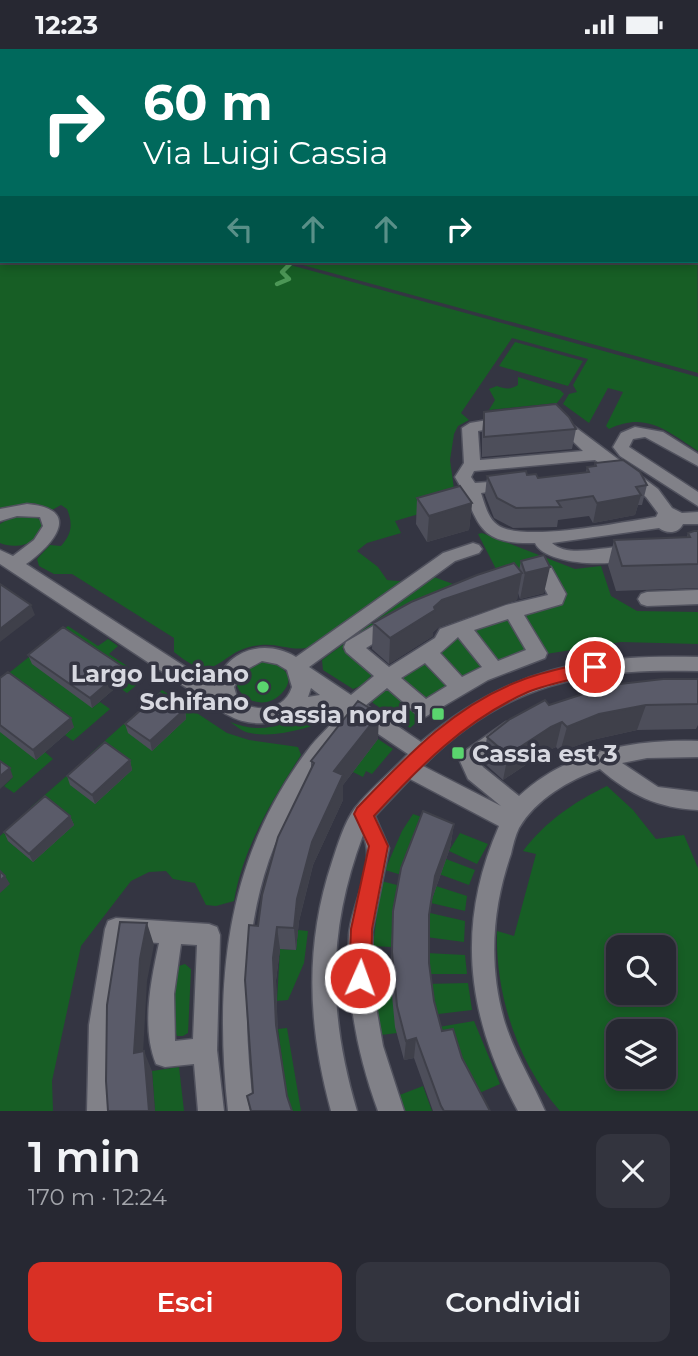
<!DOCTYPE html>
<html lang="it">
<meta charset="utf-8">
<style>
:root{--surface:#272832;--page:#33343e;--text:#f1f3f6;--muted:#a4a6ac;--line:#43444d;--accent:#d93025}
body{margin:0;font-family:Montserrat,sans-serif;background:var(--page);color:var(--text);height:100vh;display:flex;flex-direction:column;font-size:26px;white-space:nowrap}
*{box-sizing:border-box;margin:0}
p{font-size:23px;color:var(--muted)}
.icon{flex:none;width:38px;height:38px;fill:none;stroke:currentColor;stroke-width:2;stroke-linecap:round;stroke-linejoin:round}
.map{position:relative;height:1062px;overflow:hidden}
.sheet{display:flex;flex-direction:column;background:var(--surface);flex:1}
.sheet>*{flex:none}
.banner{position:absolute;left:0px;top:0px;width:698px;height:214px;box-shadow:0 4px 10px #0003,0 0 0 2px var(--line);background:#00695c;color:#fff;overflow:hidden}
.tools{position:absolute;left:606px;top:886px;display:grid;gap:14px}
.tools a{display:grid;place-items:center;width:70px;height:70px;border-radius:14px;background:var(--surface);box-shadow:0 4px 10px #0003,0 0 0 2px var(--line);font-size:35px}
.pin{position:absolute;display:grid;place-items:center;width:60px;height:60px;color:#fff;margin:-30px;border:4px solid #fff;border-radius:50%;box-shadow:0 2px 7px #0007}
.me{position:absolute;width:77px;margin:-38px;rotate:2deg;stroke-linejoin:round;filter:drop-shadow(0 0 5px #0008)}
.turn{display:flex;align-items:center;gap:24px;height:147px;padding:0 28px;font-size:32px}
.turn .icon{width:91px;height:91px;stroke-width:2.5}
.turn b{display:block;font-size:49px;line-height:60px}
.lanes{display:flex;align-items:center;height:66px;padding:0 28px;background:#0003;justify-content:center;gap:35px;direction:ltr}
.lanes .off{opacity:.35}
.round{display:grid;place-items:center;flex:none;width:74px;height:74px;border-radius:14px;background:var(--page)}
.overview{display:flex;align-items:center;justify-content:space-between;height:119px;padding:0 28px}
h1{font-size:42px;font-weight:600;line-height:52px}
.action{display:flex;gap:14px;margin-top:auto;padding:14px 28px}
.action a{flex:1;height:80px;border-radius:14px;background:var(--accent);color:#fff;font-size:28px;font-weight:600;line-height:80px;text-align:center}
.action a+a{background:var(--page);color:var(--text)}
.status{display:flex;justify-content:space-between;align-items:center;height:49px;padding:0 35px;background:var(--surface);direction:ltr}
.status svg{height:19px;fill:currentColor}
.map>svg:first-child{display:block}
.green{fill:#175e25;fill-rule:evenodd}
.water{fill:#4c9656}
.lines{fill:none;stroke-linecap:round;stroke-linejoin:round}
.stream{stroke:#4c9656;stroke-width:4.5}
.minor-casing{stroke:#51525e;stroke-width:3}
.minor{fill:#818188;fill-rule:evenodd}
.wall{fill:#4d4e5a}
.shaded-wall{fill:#3f404a}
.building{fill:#5a5b69;stroke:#3f404a;stroke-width:2}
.route{fill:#d93025;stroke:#8d1f18;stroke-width:2}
.poi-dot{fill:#5ad56e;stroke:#343542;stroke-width:2.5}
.labels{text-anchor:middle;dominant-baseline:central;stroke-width:7;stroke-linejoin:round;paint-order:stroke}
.poi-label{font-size:24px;font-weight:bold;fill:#d7d8e0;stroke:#343542;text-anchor:end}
</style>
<div class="status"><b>12:23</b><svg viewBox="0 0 49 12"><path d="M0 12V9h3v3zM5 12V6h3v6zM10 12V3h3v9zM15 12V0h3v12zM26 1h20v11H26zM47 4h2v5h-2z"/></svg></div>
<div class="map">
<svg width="698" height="1062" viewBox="0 0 698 1062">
<rect width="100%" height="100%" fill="#343542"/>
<path class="green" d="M697,67L698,324L288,212H696Z
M0,152L2,212H276L698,328V402C667,382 646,362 609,380L606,377L623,343L608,339L589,374L563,355L569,345L577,343L573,336L588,310L512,289L461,364L469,371L458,377L454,385L450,411L454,440L446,457L395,472L401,484L367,494L357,502L378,518L387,531L408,533L310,598C293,603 278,594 261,596C216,600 220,641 174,603V589L72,525H54L39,517L37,510L50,496L61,497C72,485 73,475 67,460L61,456L52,461L34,454L0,459Z
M515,293L583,312L568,337L499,317Z
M518,328L560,341L564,345L557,354L489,361L495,351L489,340L497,337C505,340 510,341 518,336Z
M24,465L34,467L41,472C45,495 16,501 0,494V475L13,467Z
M482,484L575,520L601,517L611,547L637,562L698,563V595L621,593L546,605L522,564L559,556L545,515C476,529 400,559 342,600L374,623L363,636L353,640L323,621L322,611L434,528L453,535L496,520L478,485Z
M508,568L529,602L497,614L472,580Z
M68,577L98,597L108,590L118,597L109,605L145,629L127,644L117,637L92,659L100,653L110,660L73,692L65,686L73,678L45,703L53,710L14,744L4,737L13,728L0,718V631Z
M459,586L485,619L464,630L439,603L448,597L451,589Z
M264,611C281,615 298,627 282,644C253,675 206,621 264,611Z
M423,611L449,637L427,652L399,627Z
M387,638L425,666L410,679L373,654L370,647Z
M162,641L227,684L249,691L298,698L301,706C272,751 243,799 234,852L216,857L206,856L195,834L173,830L166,822L149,823L131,832L81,897L52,1032L53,1062H0V787L10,778L8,792L34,813L39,764L31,758L71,723L78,729L98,711L90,705L127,672L135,678L153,662L145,656Z
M311,664L340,669C313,676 279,690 250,684C243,683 236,677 230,673C265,686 279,676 311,664Z
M378,690L393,700L372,725L366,722L363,728L351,722Z
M607,737L633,761L656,790L684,786L698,819V1062H560C518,1015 495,945 497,882L514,887L536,805L523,802C546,772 574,753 607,737ZM618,898H663V943H618ZM618,982H663V1027H618Z
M413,765L430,771L405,827L385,821L402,782Z
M460,784L488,795L477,815L449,802Z
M446,810L475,821L469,836L439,825Z
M381,832L401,837L391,898L373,897Z
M436,837L467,847L465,862L431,854Z
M430,864L465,872L464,893L426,888Z
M298,881L308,882L304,914L288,951L277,952L280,900L296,901Z
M426,904L465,906L467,925H425Z
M372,910L391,911L390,929L397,984L381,986L375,958Z
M185,915L191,920L188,984L183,987H177C170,967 170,937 179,917Z
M468,934L472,961L430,966L426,935Z
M474,972L500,1035L468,1049L433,979Z
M287,979L301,1062H289L278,980Z
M179,1018L184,1062H155L152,1022Z
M423,1037L432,1062H403L397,1047Z"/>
<path class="water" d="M0,0H698V67L696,2H2L0,66Z"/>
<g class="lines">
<path class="stream" d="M277,235L289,230L282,223L290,215"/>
<g class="minor-casing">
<path id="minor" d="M559,366L658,440L672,459L682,464L698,463V475H683C678,485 667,485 659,479L552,494C573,514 627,487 640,504C628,520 545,518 535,494C472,496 481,470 455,428L464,414L462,379L470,374L505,368L513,373L510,376L478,382L480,411L583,402L554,374L551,371L554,368ZM595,411L646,448L658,464L656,468C622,473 527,493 499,477C488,470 485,456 481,444L515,439L517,435L515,431L475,434L471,428L474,422Z
M635,378L663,383L698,405V417L645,388L633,390L629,398L698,443V457L620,407L613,398L621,384Z
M27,455C84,460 53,496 26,515L215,637C226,601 264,589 296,608L443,504L473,494L479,496L482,500L479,504L455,512L309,618L351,646L374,627L346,603L344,598L346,593L385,570H397L400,575L397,580L366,599L389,618L435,589L440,580L506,556L548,546L540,530L529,532L523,530L520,526L523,522C532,519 542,515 551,518L566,545L562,555L524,566L547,604L545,609L488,631L425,668L418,666L387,639L366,656L421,693C508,619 587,605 698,608V622C586,619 505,634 423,717L501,757L468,730L459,710L462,704L506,673L513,675L516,681L513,687L480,713L483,718L519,747C567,702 634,690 698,692V708L647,709L622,714L658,738L698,743V761C658,759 630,746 600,720C569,731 536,750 519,779C515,787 513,796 511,805C492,859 488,918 505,974C515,1005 532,1032 545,1062H518C467,968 455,877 499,777L410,730L375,767L389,799L372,883L375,952L383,997L404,1062H378C357,1005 346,947 349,886C351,855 377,816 363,786C327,882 328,964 357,1062H331C308,978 304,897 332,813C338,795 344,774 355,759C370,740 391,723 408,705L359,672C335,698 312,725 294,756C241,848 241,960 254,1062H228C214,932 226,810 307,702C317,688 331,676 343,663C299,658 268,689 226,665L0,515V501L13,507L34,491L43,477L40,468L17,467L0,472V460ZM508,570L526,601L498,612L474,581ZM458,588L482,618L462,628L440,604ZM262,612L277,615L287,621L292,638C284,662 258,664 238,652L234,638L242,623ZM425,614L447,637L426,650L401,629ZM311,639L320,646L308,648Z
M698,541V555L647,557L641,555L638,550L641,545L647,543Z
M116,869L209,875L217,878L220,886L217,1001L224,1062H198L194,1015L165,1018L156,1015C141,978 151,931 159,894L126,892L113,976V1062H87L89,976L105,880L108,872ZM181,895L197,896L193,990L175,992L174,945Z"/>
</g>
<use href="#minor" class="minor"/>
</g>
<path class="wall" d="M484,363L576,380L572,400L482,408V383Z
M595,414L647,436L642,456H638L635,466L593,474L589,467L558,471L557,478L513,479L494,469L485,446L487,427L527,426L538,429L586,423L587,418L594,417Z
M417,449L472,454L469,481L427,493L416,475Z
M698,482V539L616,542L608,516L614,491L687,488L688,484Z
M521,512L544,544L520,550L518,544L517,551L439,578L433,583V587L389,615L372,600L373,574L519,521Z
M28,606L125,619L127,629L92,659L32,615Z
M0,629L74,678L36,711L0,683Z
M698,630V676L696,680L637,681L592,691L560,703L556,698L545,703L503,731L483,713L487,688L549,656Z
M185,660L186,670L152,702L128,684L125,675Z
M378,690L343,736V751L313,816L299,872L296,901L280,900L276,931L278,991L287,1047L292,1062H250L247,1047L253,1044L258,877L311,720V712Z
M130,711L132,721L95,755L70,736L67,727Z
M70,767L74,776L33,813L8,792L4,783Z
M454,775L450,799L432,850L429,871V914L434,952L442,982L462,1009L490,1062H433L414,1009L404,1011L395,978L390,925L393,862Z"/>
<path class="shaded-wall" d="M641,446L635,466L593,474L597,454Z
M472,454L469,481L427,493L429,467Z
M550,518L544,544L520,550L525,524Z
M522,524L517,551L439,578L433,583V587L389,615L390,589L434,558L442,551Z
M31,556L35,566L0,593V580Z
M125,619L127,629L92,659L90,649Z
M646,656L637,681L592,691L560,703L567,678L599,665Z
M185,660L186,670L152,702L150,692Z
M379,665L378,690L343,736V751L313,816L299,872L296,901L294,879L297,850L312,793L334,722Z
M71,669L74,678L36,711L33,701Z
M562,673L556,698L545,703L503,731L508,706L551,678Z
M130,711L132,721L95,755L92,746Z
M10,719L13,728L0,740V727Z
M70,767L74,776L33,813L29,805Z
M454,775L450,799L432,850L426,888L435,827Z
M5,827L10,835L0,844V832Z
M147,874L154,896L147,932L142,1023L134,1004L140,910Z
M277,878L280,900L276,931L278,996L276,976L273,909Z
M416,989L414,1009L404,1011L406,992Z
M144,1002L152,1022L155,1062H149Z"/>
<path class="building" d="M556,355L569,368L576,380L484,388V363Z
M623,411L640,423L647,436L636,438L641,446L597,454L593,447L557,452L561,458L516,459L497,449L487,427L526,422L527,426L536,425L538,429L589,423L587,418L596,417L595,414Z
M460,437L472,454L429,467L417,449Z
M694,482H698V515L622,517L614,491L690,488L688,484Z
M544,506L550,518L525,524L521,512Z
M514,514L522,524L442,551L434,558L435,561L390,589L373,574L411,553L477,526Z
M0,535L31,556L0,580Z
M63,578L125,619L90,649L28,606Z
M8,623L71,669L33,701L0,676V629Z
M663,630H698V655L646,656L599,665L567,678L562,673L551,678L508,706L487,688L510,670L545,651L549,656L611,636Z
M160,644L185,660L150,692L125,675Z
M358,652L379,665L334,722L343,726L312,793L297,850L294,879L277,878L273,909L276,976L287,1047L292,1062H251L247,1047L253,1044L245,931L249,876L258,877L262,846L278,788L314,714L311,712Z
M105,693L130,711L92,746L67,727Z
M0,712L10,719L0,727Z
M45,747L70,767L29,805L4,783Z
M423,762L454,775L435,827L429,866V914L434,952L442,982L453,980L462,1009L490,1062H444L441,1057L416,989L406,992L397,957L392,903L393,862L401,819Z
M0,822L5,827L0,832Z
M120,873L147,874L140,910L134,1004L144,1002L149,1062H108L106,1032L107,956Z"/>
<path class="route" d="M595,611L601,613L603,618L601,623C577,630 551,634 528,643C465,671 420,717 374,767L388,797L372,880L371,929L368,937L360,940L352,937L349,929L351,880L369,797L354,765L357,759C406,708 454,656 522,631C545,622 571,618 595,611Z"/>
<g class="poi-dot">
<circle cx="263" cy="638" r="7"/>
<rect x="431" y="658" width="14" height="14" rx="3.5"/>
<rect x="451" y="697" width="14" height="14" rx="3.5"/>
</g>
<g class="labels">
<g class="poi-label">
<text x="249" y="624">Largo Luciano<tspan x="249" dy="28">Schifano</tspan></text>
<text x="424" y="665">Cassia nord 1</text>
<text x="472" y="704" text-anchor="start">Cassia est 3</text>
</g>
</g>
</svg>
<div class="tools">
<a><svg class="icon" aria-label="search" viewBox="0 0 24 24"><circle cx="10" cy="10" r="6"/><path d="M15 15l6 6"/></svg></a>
<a><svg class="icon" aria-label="layers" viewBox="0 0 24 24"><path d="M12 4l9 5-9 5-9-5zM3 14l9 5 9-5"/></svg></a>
</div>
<div class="pin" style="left:595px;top:618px;background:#d93025"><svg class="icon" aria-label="arrive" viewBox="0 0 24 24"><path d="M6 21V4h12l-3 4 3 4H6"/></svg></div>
<svg class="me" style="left:360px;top:929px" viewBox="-20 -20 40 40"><circle r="17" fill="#d93025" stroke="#fff" stroke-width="3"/><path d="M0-11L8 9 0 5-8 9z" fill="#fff"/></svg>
<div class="banner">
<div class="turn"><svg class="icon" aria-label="right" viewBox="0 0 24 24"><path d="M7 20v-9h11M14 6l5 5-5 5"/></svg><div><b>60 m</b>Via Luigi Cassia</div></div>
<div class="lanes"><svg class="icon off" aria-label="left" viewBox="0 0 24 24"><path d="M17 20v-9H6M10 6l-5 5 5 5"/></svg><svg class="icon off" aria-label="ahead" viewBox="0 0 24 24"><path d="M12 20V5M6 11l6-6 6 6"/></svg><svg class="icon off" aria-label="ahead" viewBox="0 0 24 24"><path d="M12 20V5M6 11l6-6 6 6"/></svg><svg class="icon" aria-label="right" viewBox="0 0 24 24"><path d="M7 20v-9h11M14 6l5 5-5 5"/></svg></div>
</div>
</div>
<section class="sheet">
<div class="overview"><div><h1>1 min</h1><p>170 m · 12:24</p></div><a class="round"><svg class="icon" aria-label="close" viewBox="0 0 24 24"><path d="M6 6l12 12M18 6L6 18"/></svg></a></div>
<div class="action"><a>Esci</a><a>Condividi</a></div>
</section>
